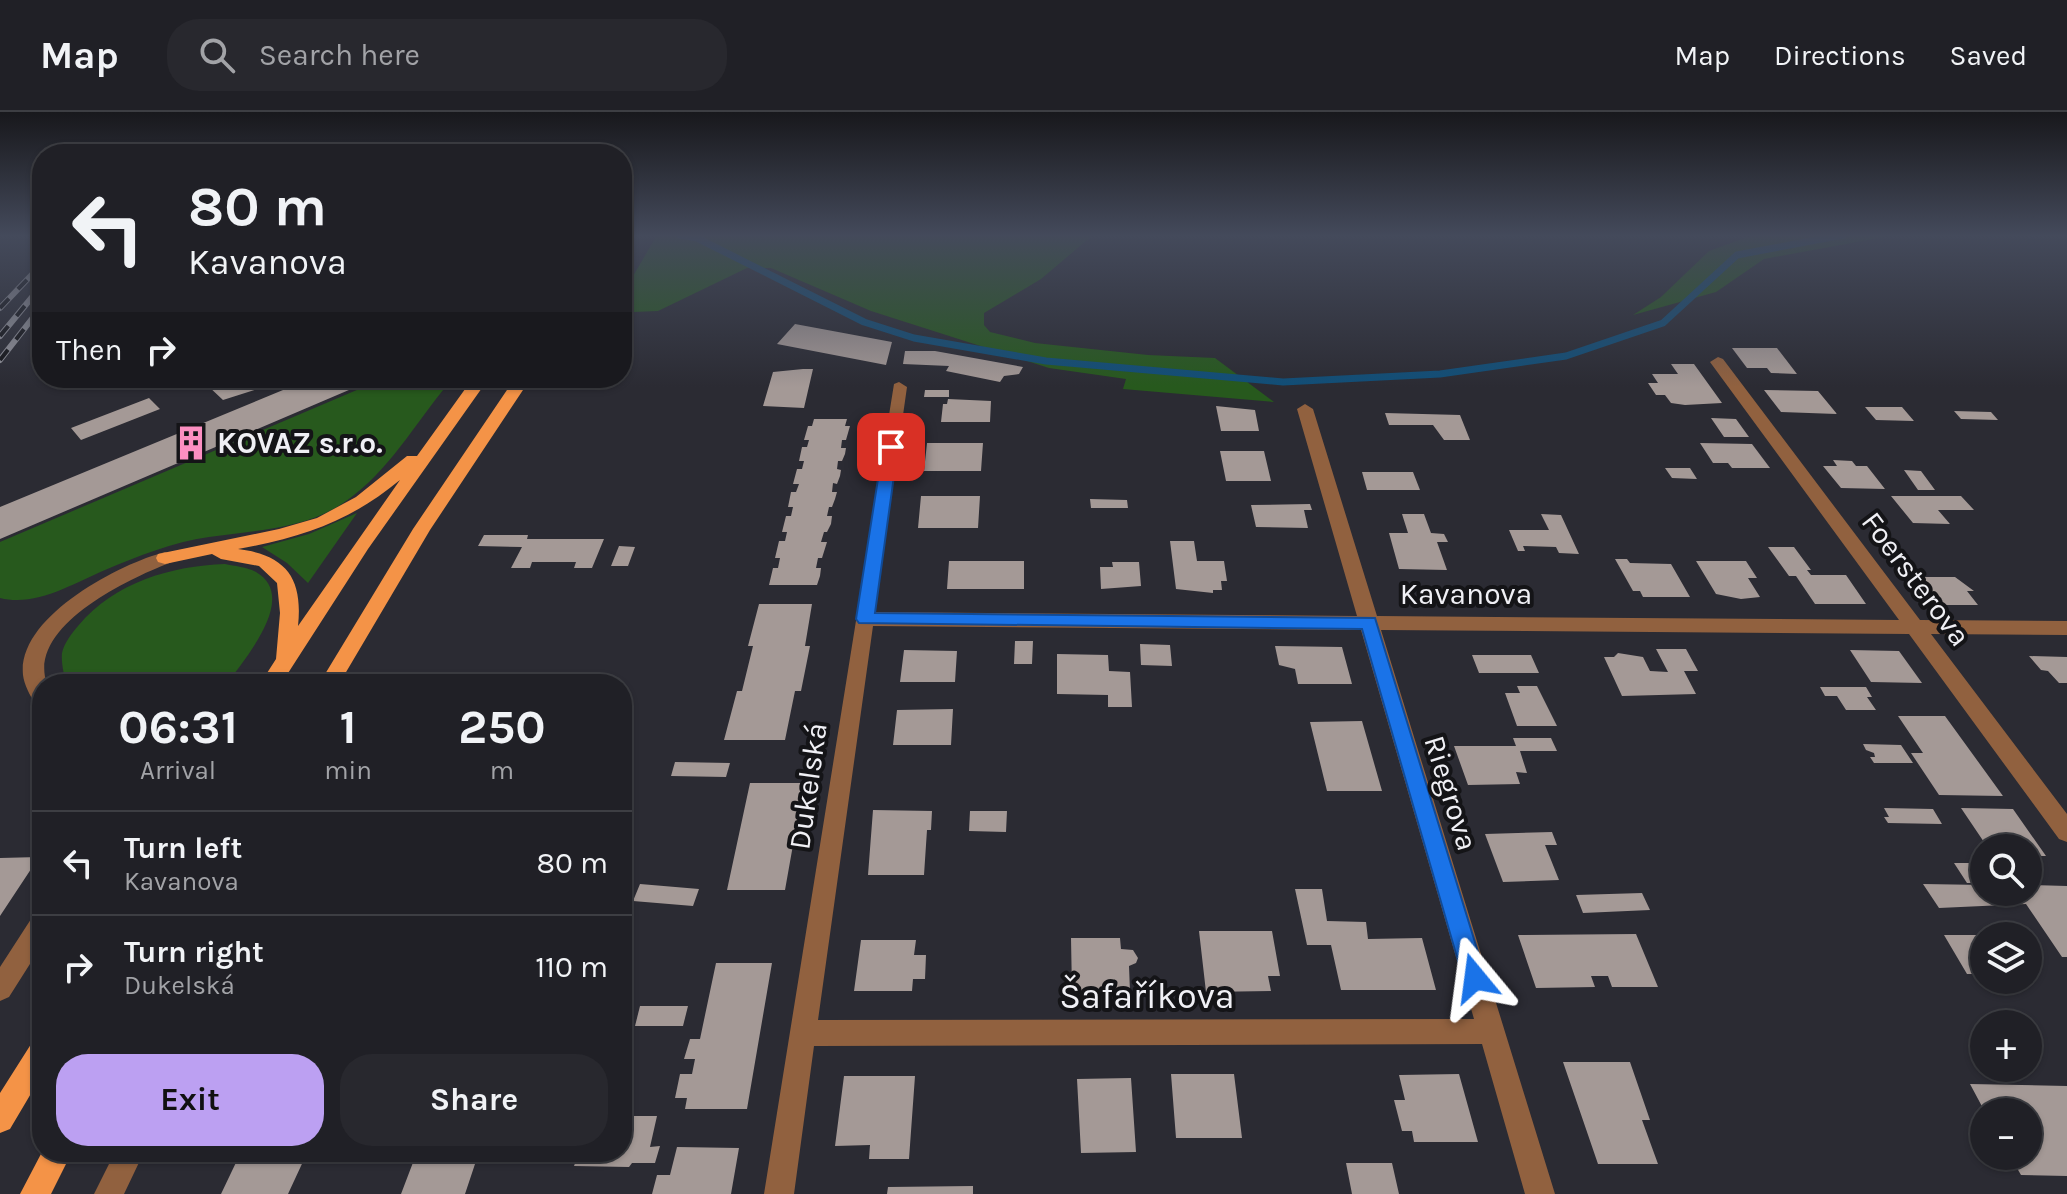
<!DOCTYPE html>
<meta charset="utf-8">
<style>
:root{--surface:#202026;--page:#28282e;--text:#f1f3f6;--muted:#a2a3a7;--line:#3d3e43;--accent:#bca0f2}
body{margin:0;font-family:Karla,sans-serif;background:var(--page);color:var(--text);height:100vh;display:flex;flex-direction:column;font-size:30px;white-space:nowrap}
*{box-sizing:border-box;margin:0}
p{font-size:26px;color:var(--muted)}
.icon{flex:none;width:44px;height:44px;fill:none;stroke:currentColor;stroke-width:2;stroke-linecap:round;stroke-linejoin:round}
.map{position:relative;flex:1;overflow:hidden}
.details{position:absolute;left:32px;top:562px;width:600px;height:488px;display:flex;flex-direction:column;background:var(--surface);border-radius:32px;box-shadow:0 2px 6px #0004,0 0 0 2px var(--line)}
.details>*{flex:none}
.top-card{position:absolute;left:32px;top:32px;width:600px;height:244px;border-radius:32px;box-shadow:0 2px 6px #0004,0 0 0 2px var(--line);background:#202026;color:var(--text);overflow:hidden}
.controls{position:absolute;left:1970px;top:722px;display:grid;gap:16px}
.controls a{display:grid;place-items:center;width:72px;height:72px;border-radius:50%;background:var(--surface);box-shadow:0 2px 6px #0004,0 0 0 2px var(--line);font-size:40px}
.pin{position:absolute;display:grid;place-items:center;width:68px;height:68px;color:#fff;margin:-34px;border-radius:16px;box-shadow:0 4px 12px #0006}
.me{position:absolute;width:88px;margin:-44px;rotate:344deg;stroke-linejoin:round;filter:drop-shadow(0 0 6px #0008)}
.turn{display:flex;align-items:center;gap:28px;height:168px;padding:0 24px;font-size:36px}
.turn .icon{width:104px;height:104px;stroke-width:2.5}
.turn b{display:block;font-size:56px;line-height:68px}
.then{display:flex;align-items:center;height:76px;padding:0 24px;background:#0003;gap:16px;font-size:30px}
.eta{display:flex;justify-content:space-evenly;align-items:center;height:136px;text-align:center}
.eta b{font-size:48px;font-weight:700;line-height:56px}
.primary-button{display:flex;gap:16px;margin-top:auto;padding:16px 24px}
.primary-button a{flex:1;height:92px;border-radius:32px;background:var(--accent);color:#111;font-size:32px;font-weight:700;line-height:92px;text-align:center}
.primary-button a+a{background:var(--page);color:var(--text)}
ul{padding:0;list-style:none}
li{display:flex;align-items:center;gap:24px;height:104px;padding:0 24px;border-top:2px solid var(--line)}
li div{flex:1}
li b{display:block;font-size:30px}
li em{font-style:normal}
header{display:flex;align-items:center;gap:48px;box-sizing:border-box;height:112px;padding:0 40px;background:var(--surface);border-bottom:2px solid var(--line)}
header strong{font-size:38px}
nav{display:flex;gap:44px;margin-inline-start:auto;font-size:28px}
.search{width:560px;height:72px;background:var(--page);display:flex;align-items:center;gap:20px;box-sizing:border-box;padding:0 28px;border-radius:32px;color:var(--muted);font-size:30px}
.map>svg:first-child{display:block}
.green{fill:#27591d}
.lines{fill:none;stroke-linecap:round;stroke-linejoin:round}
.stream{stroke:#114e77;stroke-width:7}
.building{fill:#a49996}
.minor{fill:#91613f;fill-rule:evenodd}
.primary{fill:#f49347;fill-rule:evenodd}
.rail-casing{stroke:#929299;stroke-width:6}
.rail{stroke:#141417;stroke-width:4;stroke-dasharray:13;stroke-linecap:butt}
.route{fill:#1a73e8;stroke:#114b97;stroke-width:2}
.labels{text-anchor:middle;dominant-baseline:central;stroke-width:8;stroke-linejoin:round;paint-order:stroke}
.poi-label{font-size:30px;font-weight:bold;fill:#f0f0f5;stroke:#141417;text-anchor:start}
.street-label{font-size:30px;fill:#f0f0f5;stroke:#141417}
.near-street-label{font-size:36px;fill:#f0f0f5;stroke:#141417}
</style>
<header>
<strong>Map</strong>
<div class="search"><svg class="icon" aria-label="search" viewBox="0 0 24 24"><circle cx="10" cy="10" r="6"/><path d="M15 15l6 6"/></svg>Search here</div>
<nav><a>Map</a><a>Directions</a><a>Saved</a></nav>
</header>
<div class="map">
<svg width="2067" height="1082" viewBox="0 0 2067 1082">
<rect width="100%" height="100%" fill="#2b2b33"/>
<path class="green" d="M657,123H1093L1041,167L984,201V213L990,220L1035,231L1148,243L1215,246L1274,290L1123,277L1126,267L1049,256L871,199L771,156H747L658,199L633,200L622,189V183Z
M1895,123L1764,147L1716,180L1633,203L1661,185L1709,139L1750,124Z
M385,266H453C420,304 394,352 354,383C311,418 261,417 209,425C173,430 138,444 105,458C72,472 36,495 0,486V430Z
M357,401L308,471L287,451L262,435L309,422Z
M225,452C234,454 247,455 256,460C299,485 245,546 227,572H66C64,563 61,550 62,541C64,531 72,521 78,514C115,470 171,454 225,452Z"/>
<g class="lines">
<path class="stream" d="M680,123L697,126L864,210L914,226L1046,249L1283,270L1440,262L1566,244L1663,211L1737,143L1843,123"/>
</g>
<path class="building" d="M795,212L892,230L886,253L777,232Z
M1732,236H1777L1797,262L1771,261L1767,256H1747Z
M905,239H935L1023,255L1019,262L1004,264L1000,270L946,259L949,254L903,252Z
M1671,252H1694L1722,291L1685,293L1671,291L1665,283H1656L1648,271H1658L1652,262H1678Z
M803,257H813L804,296L763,294L773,260Z
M224,266H256L263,272L258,274L261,276L223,288L207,273Z
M312,266H377L0,427V395Z
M925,278H949V285H924Z
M1764,278L1818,279L1837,302L1781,300Z
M149,286L160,297L81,328L71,316Z
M948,287L991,289L990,310H941L943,292H947Z
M1216,294L1255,298L1259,319H1221Z
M1865,295H1902L1914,309L1876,308Z
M1954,299L1991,300L1998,308L1961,307Z
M1385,301L1460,303L1470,328H1444L1433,313H1389Z
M1711,306L1736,307L1749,325H1724Z
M814,307H847L845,314H850L846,328H842L841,336H846L845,342L842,349H838L837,357L841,358L840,364L837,372L833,371L832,380H837L835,387L832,395H829L827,404H832L831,412L827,420H824L821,430H827L822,446H818L816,456H821L820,464L817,473H769L773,456H778L780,446H775L779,429H785L787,420H782L786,404H791L793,395H788L791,380H796L799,372H793L797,357H802L804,349H799L802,335H807L809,328H804L808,314H812Z
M927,331H983L981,359H924Z
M1700,331L1752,332L1770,356H1732L1728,351H1713Z
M1220,339H1264L1271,369H1226Z
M1833,348L1852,349L1856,354H1867L1885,377L1841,376L1823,354H1837Z
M1665,356H1690L1697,367L1672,366Z
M1904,358L1921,359L1935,378H1918Z
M1362,360H1413L1420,378H1367Z
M921,384H980L978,416H918Z
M1891,384H1961L1974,398H1938L1950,412L1913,411Z
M1090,387L1127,388L1128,396H1091Z
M1310,392L1312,398H1304L1308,416L1256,415L1251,393Z
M1402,402H1424L1431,421L1444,422L1448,430H1437L1447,458L1399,457L1389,421H1408Z
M1541,402L1561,403L1579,442L1559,441L1556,435L1523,434L1525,439H1518L1509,418H1549Z
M484,423H528L527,427H604L592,456H574L576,450H532L530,456H511L522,435L478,434Z
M1170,429H1194L1197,449H1224L1227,469H1221L1222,478H1213V481L1176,477Z
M619,434L635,435L628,454H611Z
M1768,435H1794L1811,458H1807L1811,463H1846L1866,492H1815L1796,464H1789Z
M1615,447H1627L1630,451L1671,452L1690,485H1643L1640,479H1633Z
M949,449H1024V477H947Z
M1696,449H1746L1757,466H1748L1760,485L1741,487L1716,482Z
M1112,450H1139L1141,474L1101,477L1100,455H1113Z
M1910,465H1955L1974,479H1967L1978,493H1932Z
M759,492H812L805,534H810L801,579H795L785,628H724L737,579H742L753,534H748Z
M1015,529H1033L1032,552H1014Z
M1140,532L1170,533L1172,554L1141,553Z
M1275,534L1342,535L1352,572H1298L1295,557L1279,553Z
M1656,537H1686L1698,559H1684L1696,582L1622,584L1604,545H1614L1618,541L1643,545L1650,559L1668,560Z
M904,538L957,539L955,570H900Z
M1850,538L1899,539L1922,571L1871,570Z
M1057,542L1108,543L1109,559L1130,560L1132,595H1108V583L1057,582Z
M1472,543H1531L1539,561H1479Z
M2029,544L2067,545V571H2059L2048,559L2041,558Z
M1517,574H1537L1557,614H1517L1505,581H1520Z
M1820,575H1866L1872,585H1867L1876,598H1846L1837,584H1825Z
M953,597L951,633H893L897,598Z
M1898,604H1945L2003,684L1939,683L1911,641H1923Z
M1362,609L1382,679H1327L1310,610Z
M1513,626H1551L1557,639H1520L1527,661L1516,660L1520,672L1468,673L1454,634H1516Z
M1863,632L1901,633L1913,651H1874L1870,645H1875L1874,641L1866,638Z
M675,650L730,651L726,665L671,664Z
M750,671H804L785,778H727Z
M1884,696L1933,697L1942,712L1888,711L1884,705H1889Z
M1961,696L2013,697L2046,744H2028V736H1988Z
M873,698L932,699L931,718H927L924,763H868Z
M970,699H1007L1006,720L969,719Z
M1552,720L1557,733H1545L1559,768L1503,770L1485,722Z
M39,745L0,804V746Z
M1954,751H1984V771H1967Z
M640,772L699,777L693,794L633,789Z
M1923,772L1984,773V780H2028V773L2067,774V845H2062L2026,792L1939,796Z
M1295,777H1322L1327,809L1366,810L1368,827L1422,826L1436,878H1341L1331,833H1307Z
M1642,781L1650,798L1583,801L1576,783Z
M1199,819H1272L1280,864H1268L1271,879L1206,880Z
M1636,822L1658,875H1612L1608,864H1591L1595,875L1536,876L1518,823Z
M1944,823H1984V862H1967Z
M1071,826H1120L1121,837L1133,838L1138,846L1136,851L1129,854L1130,880H1072Z
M861,828H916L914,843H926L925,867H913L912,879H854Z
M622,831L633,832L623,865H622Z
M716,851H772L747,997H685L687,986H675L680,962H692L695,947H684L690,927H700Z
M640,894H688L683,914H635Z
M1563,950H1630L1650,1008H1642L1658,1052H1598Z
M1171,962H1234L1242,1026H1176Z
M1459,962L1478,1030H1414L1412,1019H1402L1394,988H1405L1399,963Z
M844,964H915L909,1047H869L870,1033L835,1034Z
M1131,966L1136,1040L1081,1041L1077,967Z
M1970,972L2067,974V1064L2021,1063L2010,1044H2028V1000H1985Z
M622,1004H657L650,1035L660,1034L655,1051H632L629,1055L574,1054L578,1043H585L586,1040H622Z
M677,1035L739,1036L731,1082H652L657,1063H670Z
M241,1040L307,1041L288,1082H221Z
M417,1040H479L465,1082H401Z
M1346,1051H1392L1399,1082H1352Z
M973,1074V1082H887L888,1075Z"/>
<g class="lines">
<path class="minor" d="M1718,245L1723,247L1920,508L2067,509V523L1931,522L2067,702V730L2059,727L1909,522L1381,518L1555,1082H1525L1482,932L814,934L794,1082H764L894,272L899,270L907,275L875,500L1357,504L1297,297L1305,292L1313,297L1377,504L1899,508L1710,250ZM873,514L1361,518L1474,907L818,908Z
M165,440L172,442L174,446L172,450C130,466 26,514 47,572H42V594L35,591C30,584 24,572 23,563C17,505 119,452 165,440Z
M42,801V833L9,885L0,889V855L33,804Z
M115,1040H144L124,1082H94Z"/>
<path class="primary" d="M622,123H633L622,133Z
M473,266H489L368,437L281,572H260L276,547L280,501L277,471L259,454L221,447L212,442L165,452L158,450L156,446L158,442L279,417L317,406L356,385L407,344H417ZM400,368L298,514C303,467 287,443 238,437C303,425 349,410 400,368Z
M515,266H531L430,418L339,572H319L413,417Z
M42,925V963L10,1017L0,1021V981L33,929Z
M42,1040H72L51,1082H20Z"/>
<g class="rail-casing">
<path id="rail" d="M0,196L42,152
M0,224L42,173
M0,248L42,194"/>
</g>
<use href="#rail" class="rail"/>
</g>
<linearGradient id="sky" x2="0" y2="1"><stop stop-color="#18181c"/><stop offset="0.45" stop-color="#444a5b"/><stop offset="1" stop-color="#444a5b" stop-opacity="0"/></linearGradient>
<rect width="2067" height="275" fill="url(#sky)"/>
<path class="route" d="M891,330L898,335L875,501L1375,506L1486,866L1483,874L1475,877L1467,874L1463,866L1362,517L859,511L856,507L883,335Z"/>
<defs>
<g id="building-bare" transform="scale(2.76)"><path d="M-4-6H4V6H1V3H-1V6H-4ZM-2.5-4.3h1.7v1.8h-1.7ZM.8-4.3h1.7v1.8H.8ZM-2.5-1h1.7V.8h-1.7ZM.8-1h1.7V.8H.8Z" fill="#fc8fc1" stroke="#141417" stroke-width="2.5" paint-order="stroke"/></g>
</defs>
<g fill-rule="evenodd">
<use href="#building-bare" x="191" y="331"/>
</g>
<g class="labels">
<g class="poi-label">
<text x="217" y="331">KOVAZ s.r.o.</text>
</g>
<g class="street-label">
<text transform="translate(1916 467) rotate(53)">Foersterova</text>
<text x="1466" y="482">Kavanova</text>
<text transform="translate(808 674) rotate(-82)">Dukelská</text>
<text transform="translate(1451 681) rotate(73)">Riegrova</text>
</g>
<g class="near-street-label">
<text x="1147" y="884">Šafaříkova</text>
</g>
</g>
</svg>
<div class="controls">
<a><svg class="icon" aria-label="search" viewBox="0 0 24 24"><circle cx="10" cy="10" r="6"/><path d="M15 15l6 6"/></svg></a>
<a><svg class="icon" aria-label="layers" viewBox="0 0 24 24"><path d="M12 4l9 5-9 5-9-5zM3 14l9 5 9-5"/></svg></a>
<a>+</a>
<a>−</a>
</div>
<div class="pin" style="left:891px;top:335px;background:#d93025"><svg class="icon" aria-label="arrive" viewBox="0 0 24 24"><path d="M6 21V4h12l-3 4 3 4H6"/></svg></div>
<svg class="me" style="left:1475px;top:866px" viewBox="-20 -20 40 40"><path d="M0-17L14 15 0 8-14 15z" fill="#1a73e8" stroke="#fff" stroke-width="4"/></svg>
<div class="top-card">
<div class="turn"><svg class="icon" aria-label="left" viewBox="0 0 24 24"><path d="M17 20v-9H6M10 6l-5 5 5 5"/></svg><div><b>80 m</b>Kavanova</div></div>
<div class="then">Then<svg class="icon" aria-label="right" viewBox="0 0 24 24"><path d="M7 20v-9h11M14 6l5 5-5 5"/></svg></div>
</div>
<section class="details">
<div class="eta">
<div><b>06:31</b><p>Arrival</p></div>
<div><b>1</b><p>min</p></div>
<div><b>250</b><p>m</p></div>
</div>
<ul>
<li><svg class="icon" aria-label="left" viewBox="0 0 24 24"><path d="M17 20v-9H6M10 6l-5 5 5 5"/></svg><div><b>Turn left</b><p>Kavanova</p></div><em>80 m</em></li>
<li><svg class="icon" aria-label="right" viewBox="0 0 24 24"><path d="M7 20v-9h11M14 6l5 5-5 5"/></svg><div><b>Turn right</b><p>Dukelská</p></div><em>110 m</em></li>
</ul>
<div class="primary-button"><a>Exit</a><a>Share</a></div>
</section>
</div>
